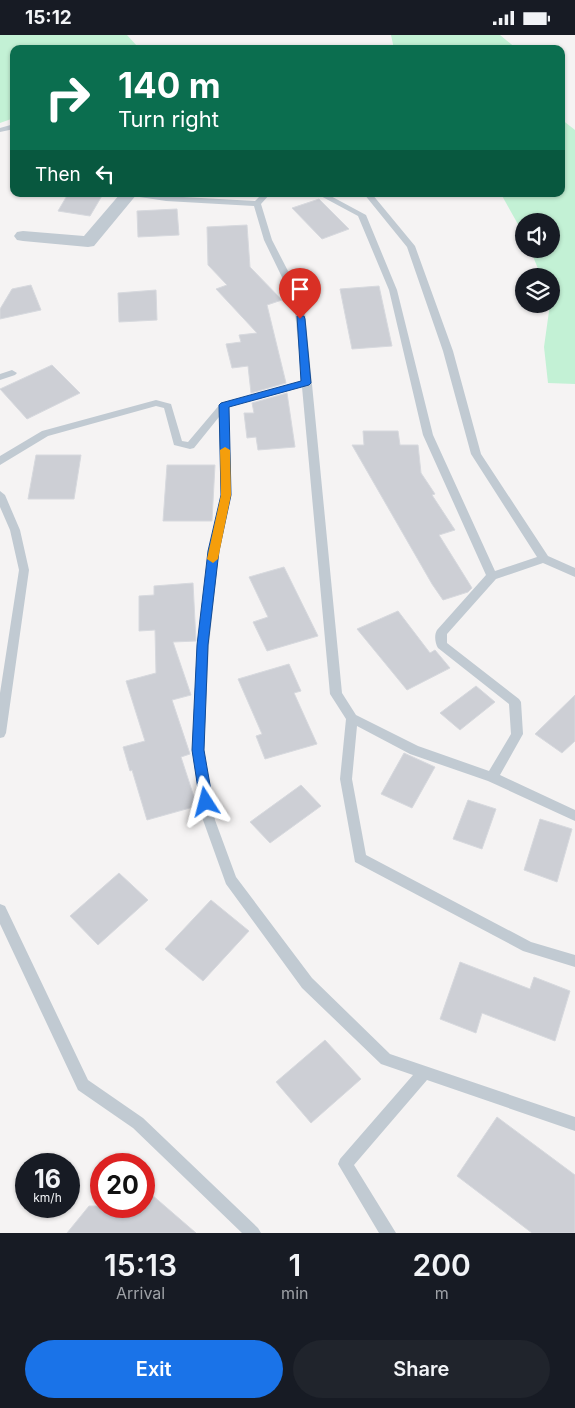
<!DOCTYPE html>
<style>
:root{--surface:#171b24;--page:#20242c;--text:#f1f3f6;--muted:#9ea1a6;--accent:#1a73e8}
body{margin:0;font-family:Inter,sans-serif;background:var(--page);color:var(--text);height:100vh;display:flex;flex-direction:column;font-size:19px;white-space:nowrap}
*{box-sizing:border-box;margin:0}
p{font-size:16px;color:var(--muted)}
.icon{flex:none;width:28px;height:28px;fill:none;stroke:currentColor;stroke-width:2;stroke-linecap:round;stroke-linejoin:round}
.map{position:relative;height:1198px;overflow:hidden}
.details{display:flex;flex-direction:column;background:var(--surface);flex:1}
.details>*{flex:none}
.top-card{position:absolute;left:10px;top:10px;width:555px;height:152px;border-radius:10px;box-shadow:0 1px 4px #0004;background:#0b6e4f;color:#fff;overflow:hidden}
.controls{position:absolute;left:515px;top:178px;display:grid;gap:10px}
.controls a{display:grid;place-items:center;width:45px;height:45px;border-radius:50%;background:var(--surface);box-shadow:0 1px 4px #0004;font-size:25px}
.speed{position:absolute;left:15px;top:1118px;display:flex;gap:10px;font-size:25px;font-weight:700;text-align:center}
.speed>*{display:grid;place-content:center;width:65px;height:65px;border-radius:50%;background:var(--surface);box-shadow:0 1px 4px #0004;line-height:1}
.speed small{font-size:12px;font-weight:400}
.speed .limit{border:8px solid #d22;background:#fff;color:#111}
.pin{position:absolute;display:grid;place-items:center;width:42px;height:42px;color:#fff;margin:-51px -21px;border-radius:50% 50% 50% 0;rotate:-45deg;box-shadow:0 0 5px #0007}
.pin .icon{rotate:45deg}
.me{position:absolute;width:55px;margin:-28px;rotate:351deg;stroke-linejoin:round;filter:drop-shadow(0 0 4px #0008)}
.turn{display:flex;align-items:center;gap:18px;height:105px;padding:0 25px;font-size:22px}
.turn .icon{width:65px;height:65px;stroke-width:2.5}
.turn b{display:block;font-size:35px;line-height:42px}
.then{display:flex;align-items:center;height:48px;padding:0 25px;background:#0003;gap:10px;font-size:19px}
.eta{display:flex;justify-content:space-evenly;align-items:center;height:85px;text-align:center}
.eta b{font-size:30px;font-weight:600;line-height:35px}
.action{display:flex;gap:10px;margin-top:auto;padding:10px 25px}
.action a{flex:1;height:58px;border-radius:30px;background:var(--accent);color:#fff;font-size:20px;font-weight:600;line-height:58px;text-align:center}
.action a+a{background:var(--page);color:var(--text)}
.status{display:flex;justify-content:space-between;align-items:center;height:35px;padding:0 25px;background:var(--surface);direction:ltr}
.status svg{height:14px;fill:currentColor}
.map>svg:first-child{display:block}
.green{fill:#c3f1d5}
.building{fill:#cdcfd5;stroke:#d7d9de}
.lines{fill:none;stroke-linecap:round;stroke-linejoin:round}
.lane{fill:#c1cad2;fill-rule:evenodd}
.street{fill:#c1cad2;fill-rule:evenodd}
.route{fill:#1a73e8;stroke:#114b97}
.slow{fill:#f59e0b}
</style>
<div class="status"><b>15:12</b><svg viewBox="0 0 49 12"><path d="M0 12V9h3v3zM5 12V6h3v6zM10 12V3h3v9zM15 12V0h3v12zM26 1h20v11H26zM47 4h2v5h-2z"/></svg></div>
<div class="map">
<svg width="575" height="1198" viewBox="0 0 575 1198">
<rect width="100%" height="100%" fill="#f5f3f3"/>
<path class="green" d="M0,0H127L138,12L135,14H14V83L0,88Z
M391,0H500L517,14H394Z
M561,84L575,95V349L548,348L544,312L550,269H551V241H541L530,214H551V186H524V200L501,159H561Z"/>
<path class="building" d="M68,159H103L90,181L58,176Z
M319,164L349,194L322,204L292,173Z
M177,174L179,200L138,202L137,176Z
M247,190L250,232L282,265L267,270L286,348L251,358L248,331L232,333L226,309L241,307L239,300L257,298L216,254L227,250L208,230L207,192Z
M31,250L41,275L0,284V274L12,254Z
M379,251L392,311L352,314L340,254Z
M156,255L157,285L119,287L118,258Z
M52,330L80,358L27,384L0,354Z
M287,358L295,412L258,415L256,402L247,403L244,378H254L252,368Z
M363,396H398L400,410H418L421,438L435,459L432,460L455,495L439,500L472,553L468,557L443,565L432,549L352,410H364Z
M36,420H81L74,464H28Z
M167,430H215L212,486H163Z
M284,532L318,601L267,616L253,587L268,582L249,542Z
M193,548L196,606L173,607L191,660L172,665L190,719L181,722L197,771L147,785L132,735L130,736L123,712L145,706L126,646L156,638L155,595L139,596V561L154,560V551Z
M398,576L430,618L435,615L450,633L407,655L357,594Z
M289,629L301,656L294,658L317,709L265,724L256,701L262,699L238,644Z
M476,651L495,667L460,695L440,678Z
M575,660V706L562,718L535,699Z
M404,718L435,732L412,773L381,759Z
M301,750L321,771L270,808L250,787Z
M468,765L496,774L482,814L453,804Z
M540,784L572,794L557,847L524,835Z
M119,838L148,865L98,910L70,881Z
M211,865L249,896L203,946L165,914Z
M460,927L530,954L534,942L570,956L555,1006L482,978L476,998L440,984Z
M325,1005L361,1044L311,1088L276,1047Z
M497,1082L575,1140V1198H532L457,1141Z
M144,1153L196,1198H67L89,1171H144Z"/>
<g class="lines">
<path class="lane" d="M14,89V94L0,97V93Z
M129,159L255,166L262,159H270L261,169L272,205L304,267L342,658L356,680L418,711L489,736L511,699L509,669L438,613C435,608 434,600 437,595L486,540L423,400L389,255L358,181L317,159H327L366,180L397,255L433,400L495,536L537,522L471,419L443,316L407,212L364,159H372L415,211L453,316L481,419L548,521L575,533V542L543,528L496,544L447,599V608L519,664L521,667L523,699L500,740L575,775V786L488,746L410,719L357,691L352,744L366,820L531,907L575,920V932L523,916L355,827L340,744L346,684L330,659L302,352L229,372L231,460L219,516L209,610L204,715L215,785L236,842L312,943L390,1019L575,1082V1096L427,1045L354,1130L396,1198H379L338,1129L340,1124L413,1040L381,1029L302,953L226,849L203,785L192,715L197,610L209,516L221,460L219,382L194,413L190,414L174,410L164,373L156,371L48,401L0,430V421L42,396L156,365L171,369L182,406L188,407L221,368L302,346L294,267L264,205L254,171L166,166L133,161Z
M12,335L17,338L15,340L0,345V339Z
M0,456L5,460L20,495L29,535L6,698L4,702L0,703V658L19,535L10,495L0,472Z
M0,869L5,871L88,1045L143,1083L258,1193L261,1198H242L133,1093L78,1055L0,889Z"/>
<path class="street" d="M120,159H137L94,211L88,212L23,206L17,205L14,201L17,197L23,196L84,201Z"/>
</g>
<path class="route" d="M297,281H304L305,284L311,348L309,350L229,372L231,460L219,516L208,610L204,715L213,767L211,771L206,773L202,771L200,767L192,715L197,610L208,516L221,460L219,370L221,368L301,346Z"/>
<path class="slow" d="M225,412L230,415L231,460L218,524L213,528L207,524L221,460L220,415Z"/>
</svg>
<div class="controls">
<a><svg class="icon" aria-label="sound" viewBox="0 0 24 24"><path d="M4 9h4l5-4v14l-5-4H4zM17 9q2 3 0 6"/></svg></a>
<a><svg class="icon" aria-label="layers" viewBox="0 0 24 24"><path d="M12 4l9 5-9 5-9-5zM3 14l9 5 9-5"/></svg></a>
</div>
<div class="speed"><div>16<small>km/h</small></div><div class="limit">20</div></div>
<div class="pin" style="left:300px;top:284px;background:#d93025"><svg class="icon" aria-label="arrive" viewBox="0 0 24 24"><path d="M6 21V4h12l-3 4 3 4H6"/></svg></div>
<svg class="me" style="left:206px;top:767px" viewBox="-20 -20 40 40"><path d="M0-17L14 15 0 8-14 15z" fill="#1a73e8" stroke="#fff" stroke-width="4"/></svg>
<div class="top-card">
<div class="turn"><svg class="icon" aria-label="right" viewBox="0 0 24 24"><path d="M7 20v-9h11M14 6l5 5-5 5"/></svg><div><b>140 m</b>Turn right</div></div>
<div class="then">Then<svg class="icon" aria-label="left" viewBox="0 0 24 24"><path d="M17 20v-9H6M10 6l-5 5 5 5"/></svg></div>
</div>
</div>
<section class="details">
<div class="eta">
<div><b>15:13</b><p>Arrival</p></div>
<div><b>1</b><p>min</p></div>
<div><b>200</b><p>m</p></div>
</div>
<div class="action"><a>Exit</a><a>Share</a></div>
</section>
